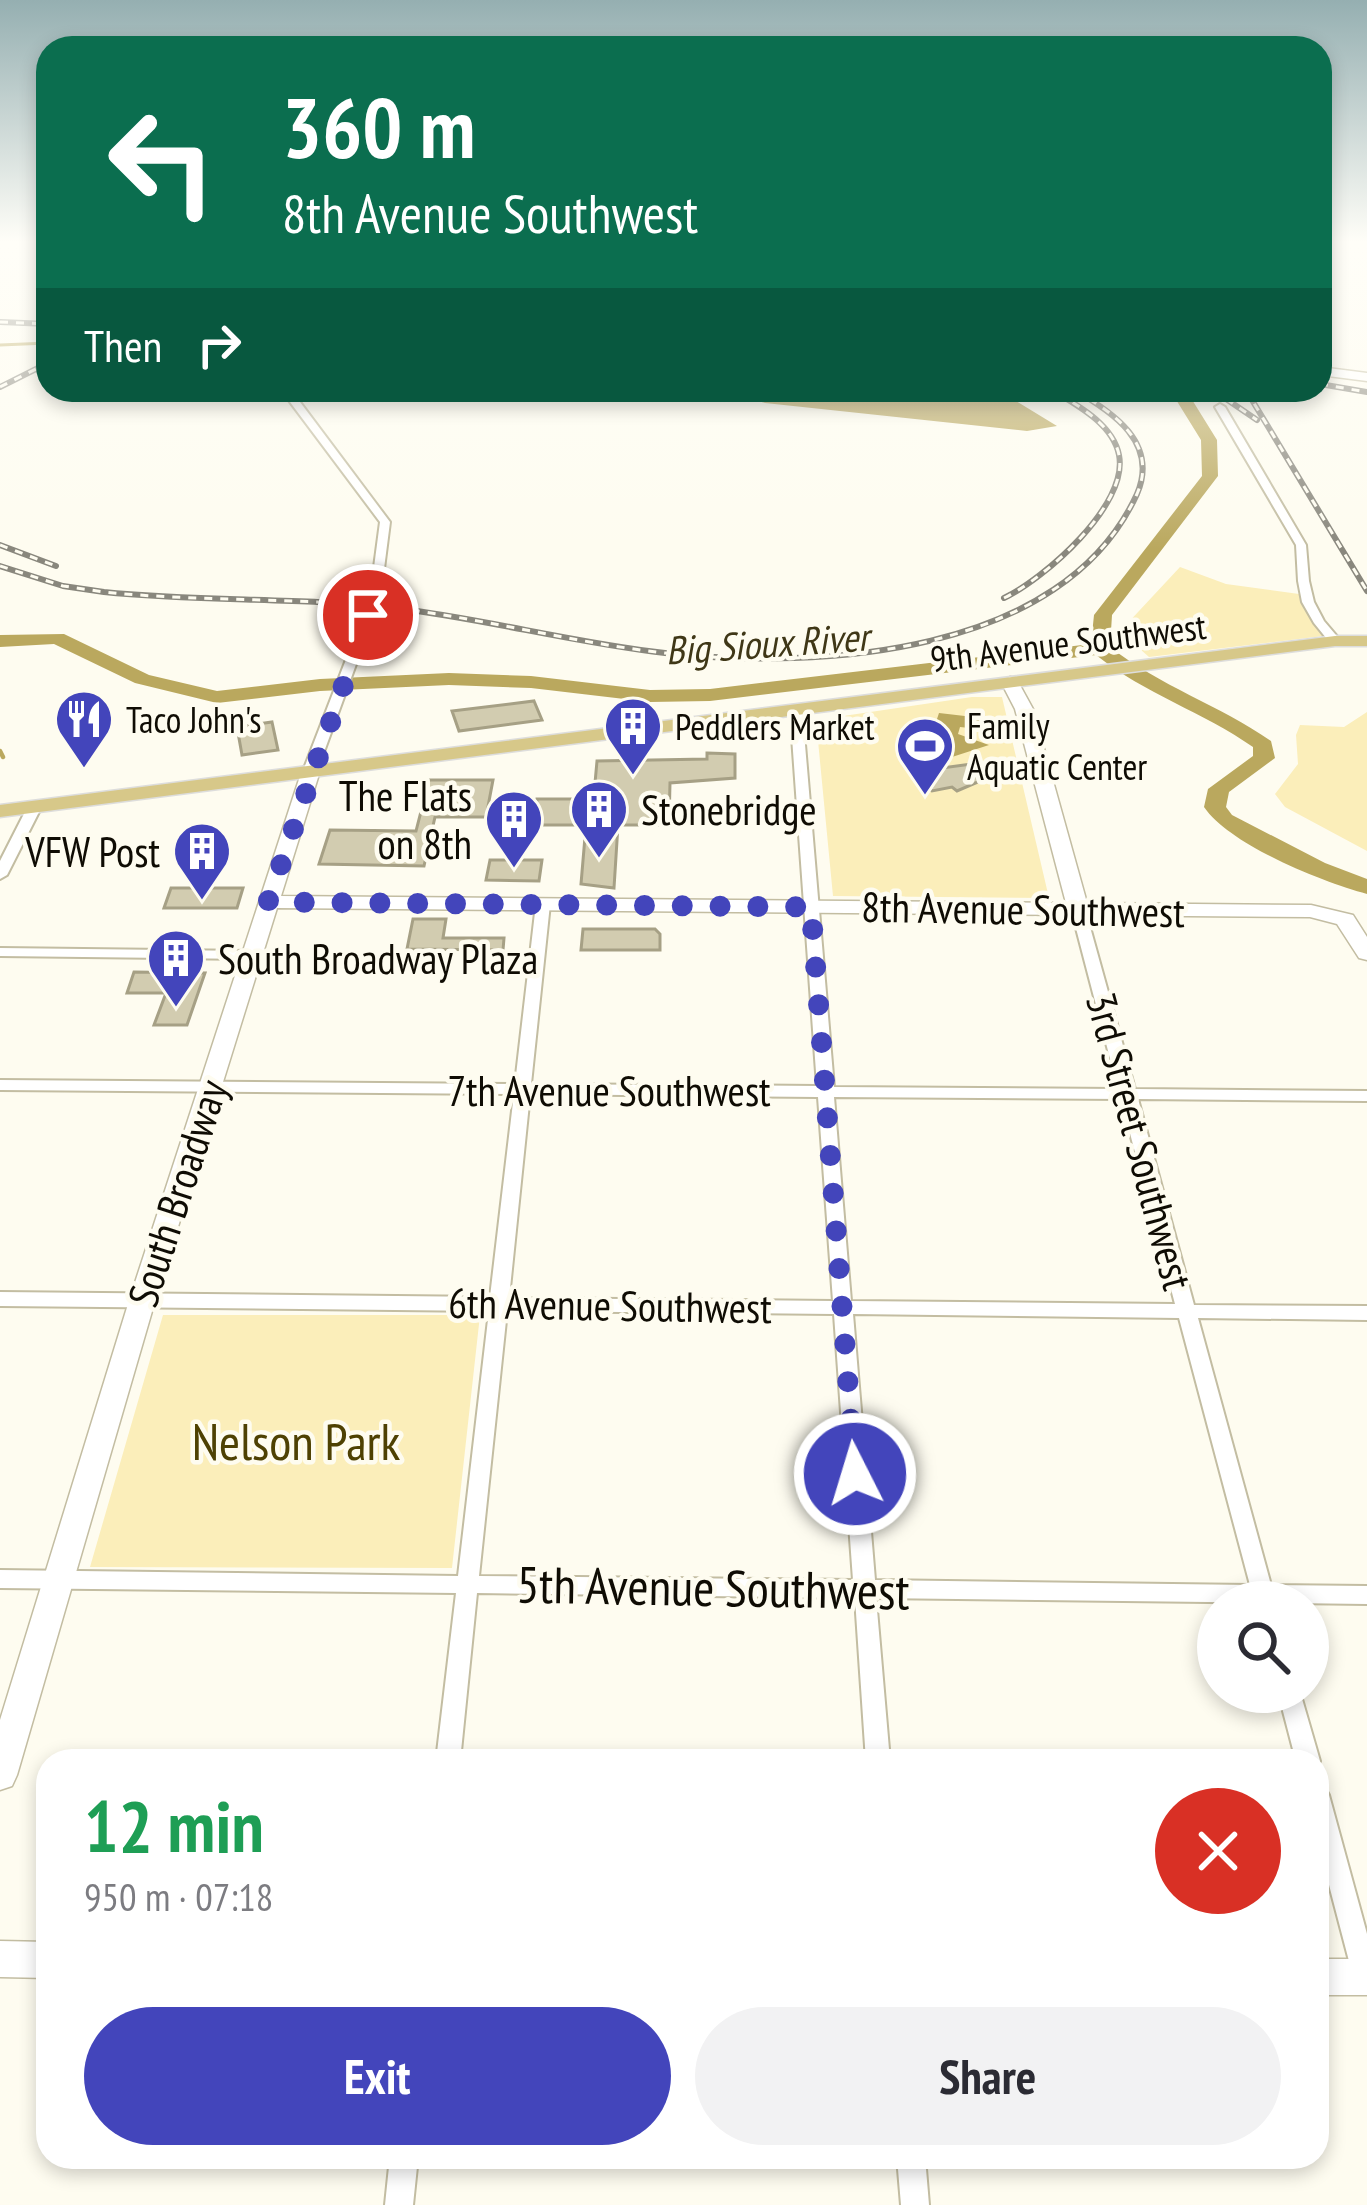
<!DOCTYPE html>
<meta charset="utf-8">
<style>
:root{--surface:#fff;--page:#f2f2f3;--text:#2b2b33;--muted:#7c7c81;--accent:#4345bb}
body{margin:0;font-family:"PT Sans Narrow",sans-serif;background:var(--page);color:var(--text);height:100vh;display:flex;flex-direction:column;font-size:45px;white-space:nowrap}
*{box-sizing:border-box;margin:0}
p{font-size:39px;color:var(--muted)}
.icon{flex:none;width:66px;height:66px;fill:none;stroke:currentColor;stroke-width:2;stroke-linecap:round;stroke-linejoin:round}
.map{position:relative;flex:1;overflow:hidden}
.details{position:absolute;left:36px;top:1749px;width:1293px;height:420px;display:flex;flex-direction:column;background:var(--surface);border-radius:36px;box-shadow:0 6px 18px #0003}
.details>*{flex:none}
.guide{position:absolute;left:36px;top:36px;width:1296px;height:366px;border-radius:36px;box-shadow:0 6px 18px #0003;background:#0b6e4f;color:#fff;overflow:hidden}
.tools{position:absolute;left:1197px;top:1581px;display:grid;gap:24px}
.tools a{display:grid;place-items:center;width:132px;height:132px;border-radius:50%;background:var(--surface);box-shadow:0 6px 18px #0003;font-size:60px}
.pin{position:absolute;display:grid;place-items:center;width:102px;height:102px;color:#fff;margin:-51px;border:6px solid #fff;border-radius:50%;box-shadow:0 3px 12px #0007}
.me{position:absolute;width:132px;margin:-66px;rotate:355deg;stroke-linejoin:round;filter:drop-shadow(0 0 9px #0008)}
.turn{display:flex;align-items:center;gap:42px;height:252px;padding:0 48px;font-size:54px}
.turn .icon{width:156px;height:156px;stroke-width:2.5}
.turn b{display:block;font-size:84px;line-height:102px}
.then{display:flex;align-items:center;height:114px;padding:0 48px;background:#0003;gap:24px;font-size:45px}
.round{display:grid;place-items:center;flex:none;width:126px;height:126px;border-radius:63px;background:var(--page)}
.summary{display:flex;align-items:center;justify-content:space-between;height:204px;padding:0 48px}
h1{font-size:72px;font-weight:700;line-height:90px;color:#1e9e55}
.button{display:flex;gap:24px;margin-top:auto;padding:24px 48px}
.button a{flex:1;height:138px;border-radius:72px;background:var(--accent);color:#fff;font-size:48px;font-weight:700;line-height:138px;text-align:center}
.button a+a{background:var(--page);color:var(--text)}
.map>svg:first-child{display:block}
.green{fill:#fbeeba}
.water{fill:#baa85e}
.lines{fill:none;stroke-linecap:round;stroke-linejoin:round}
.stream-far1{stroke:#baa85e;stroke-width:3}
.stream{stroke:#baa85e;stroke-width:4.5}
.river{fill:#baa85e;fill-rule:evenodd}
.building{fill:#d2ccb0;stroke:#a6a085;stroke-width:3}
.street-casing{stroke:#c3bda2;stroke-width:4}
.secondary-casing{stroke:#c3bda2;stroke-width:3}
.primary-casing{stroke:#dddddc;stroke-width:3}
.street{fill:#fff;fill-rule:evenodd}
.secondary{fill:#fff;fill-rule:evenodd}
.primary{fill:#d7c889;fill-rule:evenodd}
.rail-casing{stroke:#89877d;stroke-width:6}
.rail{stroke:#fefcf0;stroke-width:3;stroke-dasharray:8;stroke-linecap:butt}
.route{stroke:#4345bb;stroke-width:21;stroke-dasharray:0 37.8}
.labels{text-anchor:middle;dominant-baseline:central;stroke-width:9;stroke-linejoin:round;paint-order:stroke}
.far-street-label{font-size:36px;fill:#0f0c04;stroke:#fefcf0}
.far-poi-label{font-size:36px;fill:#0f0c04;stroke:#fefcf0;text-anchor:start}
.far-water-label{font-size:39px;font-style:italic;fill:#3f3717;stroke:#fefcf0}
.poi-label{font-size:42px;fill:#0f0c04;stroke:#fefcf0;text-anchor:end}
.street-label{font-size:42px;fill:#0f0c04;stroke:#fefcf0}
.near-park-label{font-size:51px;fill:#4e4103;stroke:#fefcf0}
.near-street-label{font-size:51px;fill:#0f0c04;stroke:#fefcf0}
</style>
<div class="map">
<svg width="1367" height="2205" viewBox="0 0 1367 2205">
<rect width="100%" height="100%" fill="#fefcf0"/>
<path class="green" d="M1180,567L1226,584L1299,594L1323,636L1149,657L1132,642L1125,626Z
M972,697H1002L1049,898L833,896L816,720Z
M1367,712V851L1285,807L1275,794L1298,764L1296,735L1300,725L1344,727Z
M163,1315H480L452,1568L90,1567Z"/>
<path class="water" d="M745,390H998L1057,426L1027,431L765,403L739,395Z
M939,713L982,718L979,729L960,727L958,734L989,745L952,757L905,749L934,733L910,729L912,722L935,725Z"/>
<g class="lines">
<path class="stream-far1" d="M0,345L48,343"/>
<path class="stream" d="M0,751L3,757"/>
<path class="river" d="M1170,390H1186L1217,440L1218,476L1112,615L1110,647C1160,686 1219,705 1271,741L1275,758L1229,792L1226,807L1232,815L1325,863L1367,879V894C1322,882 1230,845 1204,807L1208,789L1253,756V747C1203,712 1145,694 1096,655L710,701L650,702L531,688L449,685L320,691L217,703L135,683L54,644L0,647V635L64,634L149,675L217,691L320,679L449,673L531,676L650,690L710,689L1091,644L1094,615L1202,476L1201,440Z"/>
</g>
<path class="building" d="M534,701L542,720L459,731L452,711Z
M272,722L278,750L242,755L237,727Z
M707,753L735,754V778L670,783L669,825H618L614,888L581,884L586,825H536L537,799H582L594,794L597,761L707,759Z
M979,763L994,775L957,791L952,787L932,791L917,778L938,773L934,769Z
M429,780H493L486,817H435L424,866L319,864L330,830L416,831Z
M490,860H542L539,881L486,880Z
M171,888H243L237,908H164Z
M413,919H446L443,938H504L503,950L407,949Z
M583,929H655L660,934V950H581Z
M134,972L205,973L187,1025H154L166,993H127Z"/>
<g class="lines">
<g class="street-casing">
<path id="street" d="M281,390H291L390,522L381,592L371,590L380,522Z
M1220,404L1225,407L1306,545L1309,581L1314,602L1324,621L1341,641L1339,644H1331L1314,623L1302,602L1298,581L1296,545L1215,407Z
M364,613L374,615L317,771L310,775L305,774L303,771Z
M796,705L802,709L834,1087L1118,1089L1071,909L1078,905L1085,909L1135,1089L1367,1091V1101L1138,1099L1194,1305L1367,1306V1320L1198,1318L1271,1585L1367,1586V1604L876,1598L890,1761H866L855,1598L477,1593L460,1761H436L456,1593L0,1588V1570L458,1576L489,1311L0,1306V1292L490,1297L514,1094L0,1090V1080L515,1084L536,904L543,900L550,904L531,1084L817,1086L790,709ZM530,1094L818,1097L833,1301L509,1298ZM834,1097L1121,1099L1175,1304L851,1301ZM507,1311L834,1314L853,1580L479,1576ZM853,1314L1179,1318L1250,1585L875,1580Z
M35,802L42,806L7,875L0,879V861L28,806Z
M0,948L251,951L258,955L251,959L0,956Z
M1278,1692H1300L1320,1761L1317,1767V1761H1296Z
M1317,1784L1325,1788L1329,1795L1367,1934V1992L1358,1989L1354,1980L1317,1839Z
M390,2157H418L413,2205H385Z
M897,2157H925L929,2205H901Z"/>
</g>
<g class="secondary-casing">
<path id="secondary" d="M1320,367L1367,373V381L1320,375Z
M1010,677L1016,678L1033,709L1087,903L1311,905L1353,915L1367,937V960L1359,958L1337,924L1310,917L277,908L155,1301L17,1775L12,1786L0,1790V1720L129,1301L303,767H317L320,771L281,896L1066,903L1015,709L1001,682Z
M0,1941L48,1942V1978L0,1977Z
M1317,1959H1367V1995H1317Z"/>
</g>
<g class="primary-casing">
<path id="primary" d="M1335,636H1367V646H1335L0,817V805Z"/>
</g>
<use href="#street" class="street"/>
<use href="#secondary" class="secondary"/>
<use href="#primary" class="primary"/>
<g class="rail-casing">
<path id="rail" d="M0,322L48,324
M1320,384L1367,392
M0,387L48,363
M1213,390L1257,420
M1246,390L1367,591
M0,545L56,566
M0,566L63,586L104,592C201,602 299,597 395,608C486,619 575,643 665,653C819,670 1063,656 1137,494C1159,443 1113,412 1074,390
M1004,598C1044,579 1129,505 1119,455C1113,424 1077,405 1052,390"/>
</g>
<use href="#rail" class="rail"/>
</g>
<linearGradient id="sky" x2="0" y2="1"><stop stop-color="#95afb1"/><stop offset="0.44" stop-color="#fffef8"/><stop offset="1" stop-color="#fffef8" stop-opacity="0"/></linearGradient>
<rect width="1367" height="549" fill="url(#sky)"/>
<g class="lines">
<path class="route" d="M368,615L268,902L811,907L855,1474"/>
</g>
<defs>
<g id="restaurant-pin" transform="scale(3)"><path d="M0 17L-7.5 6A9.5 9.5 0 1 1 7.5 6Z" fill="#4345bb" stroke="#fefcf0"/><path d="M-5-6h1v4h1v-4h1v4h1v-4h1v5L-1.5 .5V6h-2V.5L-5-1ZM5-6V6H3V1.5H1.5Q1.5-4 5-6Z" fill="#fff"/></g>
<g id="building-pin" transform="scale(3)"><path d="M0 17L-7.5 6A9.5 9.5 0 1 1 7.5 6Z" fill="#4345bb" stroke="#fefcf0"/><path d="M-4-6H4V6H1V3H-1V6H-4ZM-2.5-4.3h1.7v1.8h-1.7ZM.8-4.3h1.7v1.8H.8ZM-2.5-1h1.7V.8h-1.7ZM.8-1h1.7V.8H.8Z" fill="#fff"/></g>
<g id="stadium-pin" transform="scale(3)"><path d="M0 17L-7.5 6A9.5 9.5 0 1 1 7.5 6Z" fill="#4345bb" stroke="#fefcf0"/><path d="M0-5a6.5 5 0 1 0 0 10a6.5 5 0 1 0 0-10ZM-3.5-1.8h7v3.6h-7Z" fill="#fff"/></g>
</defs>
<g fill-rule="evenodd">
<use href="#restaurant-pin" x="84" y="719"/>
<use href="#building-pin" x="633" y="726"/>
<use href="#stadium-pin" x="925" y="746"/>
<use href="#building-pin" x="599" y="809"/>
<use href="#building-pin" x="514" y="819"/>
<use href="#building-pin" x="202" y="851"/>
<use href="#building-pin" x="176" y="958"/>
</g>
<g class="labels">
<g class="far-street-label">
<text transform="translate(1068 642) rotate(-7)">9th Avenue Southwest</text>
</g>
<g class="far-poi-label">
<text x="126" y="719">Taco John's</text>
<text x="967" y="725">Family<tspan x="967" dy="41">Aquatic Center</tspan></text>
<text x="675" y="726">Peddlers Market</text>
</g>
<g class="far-water-label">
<text transform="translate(767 643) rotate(-4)">Big Sioux River</text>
</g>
<g class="poi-label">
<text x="472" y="795">The Flats<tspan x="472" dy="48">on 8th</tspan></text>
<text x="641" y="809" text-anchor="start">Stonebridge</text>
<text x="160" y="851">VFW Post</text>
<text x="218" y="958" text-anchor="start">South Broadway Plaza</text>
</g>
<g class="street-label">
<text transform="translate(1023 909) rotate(1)">8th Avenue Southwest</text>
<text x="609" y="1090">7th Avenue Southwest</text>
<text transform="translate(1140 1141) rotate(75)">3rd Street Southwest</text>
<text transform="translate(177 1193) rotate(-72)">South Broadway</text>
<text transform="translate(610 1305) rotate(1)">6th Avenue Southwest</text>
</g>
<g class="near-park-label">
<text x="296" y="1441">Nelson Park</text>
</g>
<g class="near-street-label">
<text transform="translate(713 1587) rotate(1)">5th Avenue Southwest</text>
</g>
</g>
</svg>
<div class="tools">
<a><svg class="icon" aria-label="search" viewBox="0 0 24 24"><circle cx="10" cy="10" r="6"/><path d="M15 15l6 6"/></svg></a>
</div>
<div class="pin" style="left:368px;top:615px;background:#d93025"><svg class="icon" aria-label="arrive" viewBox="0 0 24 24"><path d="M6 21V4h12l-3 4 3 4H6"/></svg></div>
<svg class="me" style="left:855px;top:1474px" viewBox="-20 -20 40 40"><circle r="17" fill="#4345bb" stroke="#fff" stroke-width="3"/><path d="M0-11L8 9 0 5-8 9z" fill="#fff"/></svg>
<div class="guide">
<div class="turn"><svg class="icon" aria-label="left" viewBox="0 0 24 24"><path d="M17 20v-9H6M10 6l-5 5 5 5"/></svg><div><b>360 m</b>8th Avenue Southwest</div></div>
<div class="then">Then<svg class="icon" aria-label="right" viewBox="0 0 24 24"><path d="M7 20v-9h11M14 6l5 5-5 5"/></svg></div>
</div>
<section class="details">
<div class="summary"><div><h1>12 min</h1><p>950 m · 07:18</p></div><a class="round" style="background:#d93025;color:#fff"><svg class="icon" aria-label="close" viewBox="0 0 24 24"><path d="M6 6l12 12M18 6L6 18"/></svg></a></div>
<div class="button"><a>Exit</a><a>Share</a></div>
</section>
</div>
